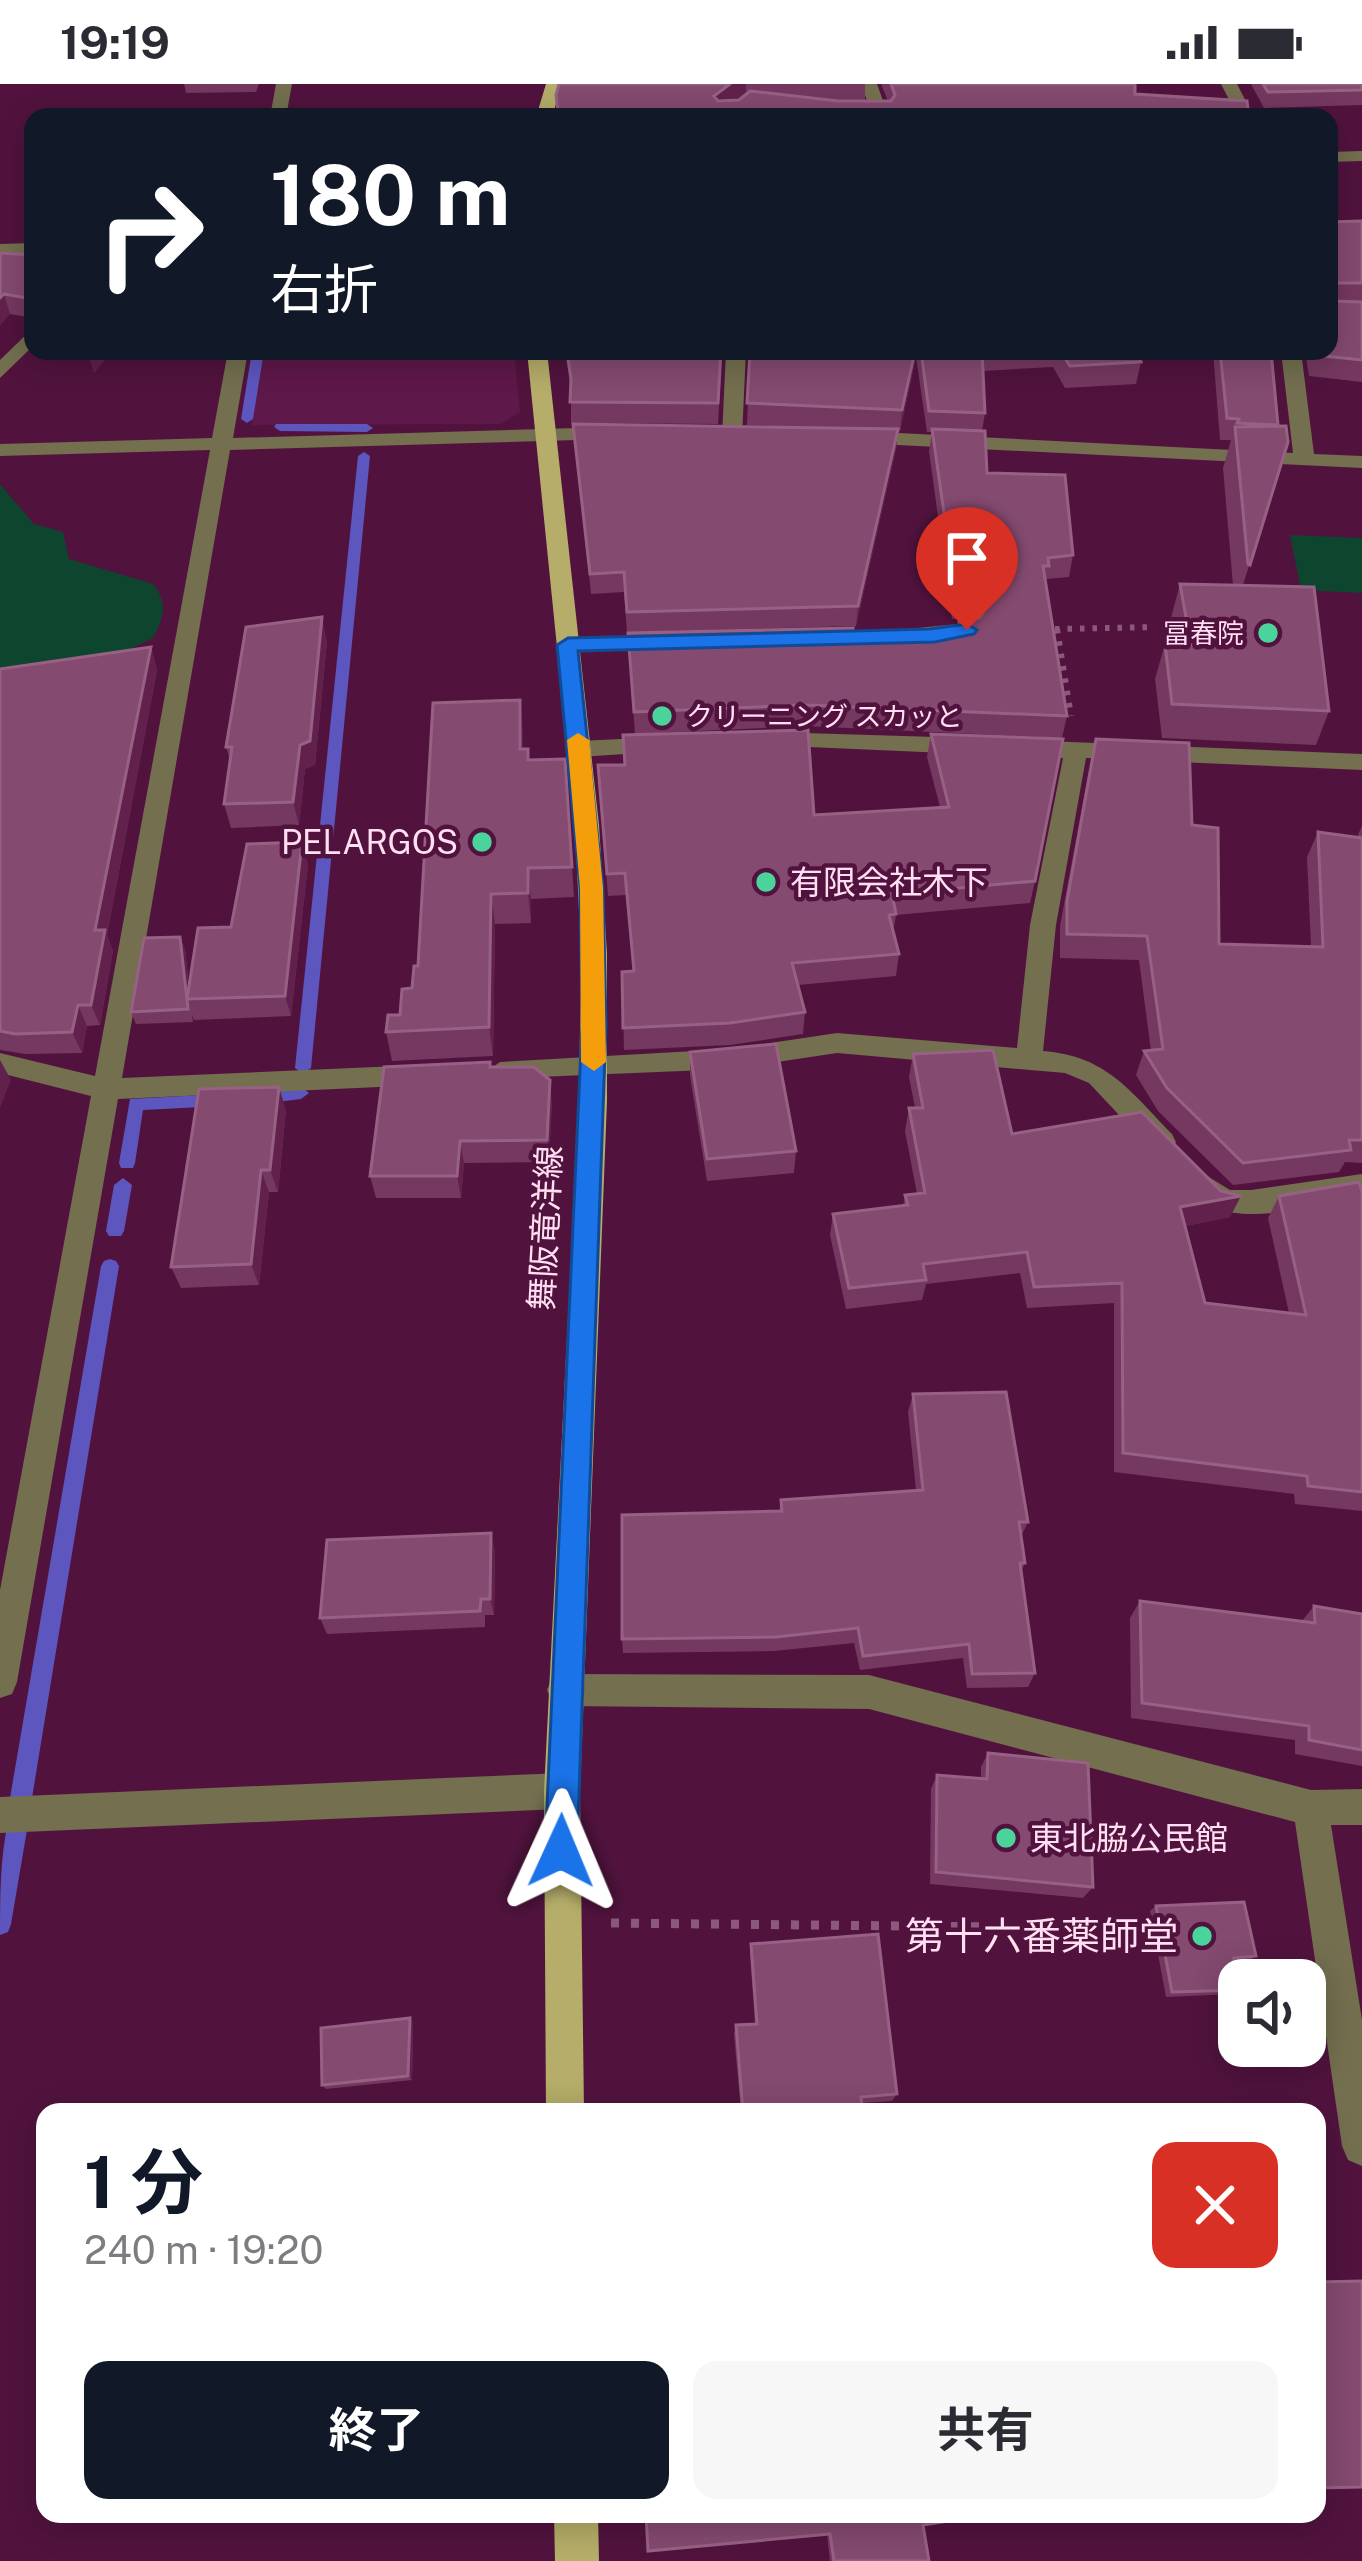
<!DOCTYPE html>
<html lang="ja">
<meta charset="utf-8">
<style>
:root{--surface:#fff;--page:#f7f7f7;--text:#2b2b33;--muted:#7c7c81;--accent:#111827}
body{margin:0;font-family:"Public Sans","Noto Sans JP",sans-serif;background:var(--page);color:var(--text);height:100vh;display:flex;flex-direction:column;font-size:45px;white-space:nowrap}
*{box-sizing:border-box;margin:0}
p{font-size:39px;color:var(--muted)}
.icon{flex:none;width:66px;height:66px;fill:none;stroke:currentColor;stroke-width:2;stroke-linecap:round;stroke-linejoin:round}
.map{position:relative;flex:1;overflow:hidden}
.sheet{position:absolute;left:36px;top:2019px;width:1290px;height:420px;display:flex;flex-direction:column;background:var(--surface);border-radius:24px;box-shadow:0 6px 30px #0003}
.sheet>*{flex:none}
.guide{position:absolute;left:24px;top:24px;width:1314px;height:252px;border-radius:24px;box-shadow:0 6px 30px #0003;background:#111827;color:#fff;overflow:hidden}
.tools{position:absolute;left:1218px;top:1875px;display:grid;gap:24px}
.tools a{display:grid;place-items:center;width:108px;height:108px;border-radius:24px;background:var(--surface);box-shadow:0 6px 30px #0003;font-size:60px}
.pin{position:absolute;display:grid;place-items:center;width:102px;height:102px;color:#fff;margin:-123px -51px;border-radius:50% 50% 50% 0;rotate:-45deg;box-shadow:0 0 12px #0007}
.pin .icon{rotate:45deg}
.me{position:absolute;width:132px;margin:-66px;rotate:1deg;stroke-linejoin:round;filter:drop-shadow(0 0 9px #0008)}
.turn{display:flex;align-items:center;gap:42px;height:252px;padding:0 48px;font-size:54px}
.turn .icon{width:156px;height:156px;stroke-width:2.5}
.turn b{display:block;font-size:84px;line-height:102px}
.round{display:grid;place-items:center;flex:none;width:126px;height:126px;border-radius:24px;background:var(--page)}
.overview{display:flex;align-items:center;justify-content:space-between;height:204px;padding:0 48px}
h1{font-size:72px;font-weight:700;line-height:90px;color:var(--accent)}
.button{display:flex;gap:24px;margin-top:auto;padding:24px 48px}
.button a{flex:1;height:138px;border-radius:24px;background:var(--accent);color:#fff;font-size:48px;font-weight:700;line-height:138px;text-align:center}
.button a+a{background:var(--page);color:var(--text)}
.status{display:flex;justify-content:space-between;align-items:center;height:84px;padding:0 60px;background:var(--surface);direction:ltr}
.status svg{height:33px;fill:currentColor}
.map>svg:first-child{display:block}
.built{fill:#5e1849}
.green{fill:#0e452f}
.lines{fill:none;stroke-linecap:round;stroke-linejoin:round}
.stream{fill:#5d56bf;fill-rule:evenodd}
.path-far1{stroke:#8c587b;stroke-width:6;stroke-dasharray:4.5 8;stroke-linecap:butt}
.path{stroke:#8c587b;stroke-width:9;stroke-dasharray:8 12;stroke-linecap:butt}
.minor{fill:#736f4f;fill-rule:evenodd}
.major{fill:#b5ad69;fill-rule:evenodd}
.wall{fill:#753860}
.shaded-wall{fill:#61214c}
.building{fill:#844a70;stroke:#976184;stroke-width:3}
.route{fill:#1a73e8;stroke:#114b97;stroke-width:3}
.slow{fill:#f59e0b}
.poi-dot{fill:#4ad49c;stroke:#51133e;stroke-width:4.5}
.labels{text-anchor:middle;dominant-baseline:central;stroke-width:9;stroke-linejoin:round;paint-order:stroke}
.far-poi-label{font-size:27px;fill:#ffdff1;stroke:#51133e;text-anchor:end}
.poi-label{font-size:33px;fill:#ffdff1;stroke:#51133e;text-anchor:start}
.street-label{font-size:33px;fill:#ffdff1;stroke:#51133e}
.near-poi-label{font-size:39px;fill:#ffdff1;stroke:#51133e;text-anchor:end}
</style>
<div class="status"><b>19:19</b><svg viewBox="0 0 49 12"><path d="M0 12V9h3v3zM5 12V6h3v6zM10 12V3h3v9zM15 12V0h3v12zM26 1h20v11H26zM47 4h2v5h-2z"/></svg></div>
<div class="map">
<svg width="1362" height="2477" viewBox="0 0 1362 2477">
<rect width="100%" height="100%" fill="#51133e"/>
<path class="built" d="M263,267H514L520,328L501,340L252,341Z"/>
<path class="green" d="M0,400L34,440L63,448L69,475L153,500C168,518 164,534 153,554L122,569L0,589Z
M1290,451L1362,454V509L1301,506Z"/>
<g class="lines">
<path class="stream" d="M252,267H264L253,335L247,339L241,335Z
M276,340H367L373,344L367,348L280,347L274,343Z
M364,368L370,372L311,984L303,990L295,984L358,372Z
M301,1003L309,1009L301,1015L261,1020L253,1014L261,1008Z
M221,1010L229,1016L221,1022L143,1026L135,1079L133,1084H121L119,1079L130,1015Z
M123,1094L132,1101L124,1147L121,1152H109L106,1147L114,1101Z
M110,1175L116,1177L119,1182L32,1714L29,1722L21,1725L13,1722L10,1714L101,1182L104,1177Z
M16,1735L24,1738L27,1746L11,1840L8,1848L0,1851C0,1814 0,1774 8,1738Z"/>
<path class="path-far1" d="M1055,545L1155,543
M1057,545L1071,632"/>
<path class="path" d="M611,1839L1008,1843L1065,1856H1136"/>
<path class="minor" d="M276,0H292L286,33H270Z
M861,0H877L889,33H873Z
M1221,0H1237L1254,33H1238Z
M1362,67V77L1329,78V68Z
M33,159V169L0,170V160Z
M33,244V262L0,294V276Z
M228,267H248L233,354L612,343L622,349L612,355L230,366L122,994L422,981L436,991L422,1001L118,1015L17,1598L12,1610L0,1614V1506L91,1012L0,989V969L95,992L210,366L0,372V360L212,354Z
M726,267H746L742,353L732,359L722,353Z
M1281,267H1301L1314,370L1362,372V384L858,359L848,353L858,347L1293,369Z
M967,539L978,546L975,551L898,560L887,553L898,546Z
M670,551L678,553V563L568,568L557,561L568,554Z
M771,648L969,654L981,662L969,670L763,661V651Z
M663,653L671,655V667L579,673L567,665L579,657Z
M1022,656L1362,670V686L1086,674L1056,841L1043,967C1107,972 1130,1007 1172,1050L1176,1058L1172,1066H1152L1089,999L1065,989L837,969L730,985L490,995L486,988L500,978L730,965L837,949L1017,964L1030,841L1063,674L1014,670L1010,664Z
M1204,1090L1230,1106H1251L1362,1090V1112C1314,1120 1219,1154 1190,1101L1194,1093Z
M564,1590L869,1591L1311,1706L1362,1705V1741H1331L1362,1936V2082L1348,2076L1342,2062L1295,1738L869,1625L564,1622L552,1618L547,1606L552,1594Z
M562,1689L574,1695L580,1707L574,1719L562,1725L0,1749V1713Z"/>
<path class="major" d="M546,0H562L552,33H536Z
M527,267H547L599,741L607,870V1017L580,1707L584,2028H546L544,1707L579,1017L581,870L575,741Z
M554,2430H598L599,2477H555Z"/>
</g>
<path class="wall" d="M184,0H259L256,8L186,9Z
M559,0H865V17H888L881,0H1135V10L558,28Z
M1251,0H1362V21L1264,24Z
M1362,137V298L1309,292L1305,267H1329V138Z
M0,169L33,171V234L10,230L0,241Z
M264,267H492L266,274Z
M565,267H722L718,340L571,339V305Z
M750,267H1136L1141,278L1136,300L1065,304L1053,283L983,287L985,329L982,347L987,389L1073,471L1069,493L1046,495V499L1067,632L1062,654L805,642L635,650L628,549L853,548L957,552L959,538L970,536L952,535L929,367L932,348H927L916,273L900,347H898L896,365L856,542L627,548L624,508L591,510L573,340L822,344L747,341Z
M1213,267H1271L1277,343L1288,358L1243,501L1329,627L1316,661L1162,654L1155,595L1165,560L1175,561L1171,534L1180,500L1233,501L1223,384L1231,356H1220Z
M327,557L315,681L305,685L299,741L231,744L224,720L230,676L226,663Z
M151,563L157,586L107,851L113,867L100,941L87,942L82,969L25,970L0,966V585Z
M523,647V665L529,676L565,675L574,813L531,815V839L495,840L493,972L392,977L386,948L400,931L412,904Z
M931,650L1035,797L1030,819L896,831L893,849L899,870L896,892L798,901L805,928L803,950L730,961L624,966L622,888L633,887L626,811L608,812L598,681L814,731L940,723L927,673Z
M1096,655L1192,741L1219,860L1311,863L1307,773L1318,748L1357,753L1362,742V1079L1345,1078L1339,1088L1233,1101L1158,1027L1136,991L1144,967H1151L1139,876L1060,874V842L1090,680Z
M308,780L291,932L194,936L192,930L193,938L136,940L131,928L180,853L185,865L189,901L231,843Z
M690,968L796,1067L794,1089L707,1097L690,992Z
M913,970L1012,1050L1230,1133L1185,1142L1205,1219L1289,1229L1268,1134L1279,1112L1362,1108V1427L1295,1420L1294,1410L1114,1388V1219L1027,1224L1020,1189L926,1200L922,1216L846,1225L830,1151L833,1130L903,1122L905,1111L917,1110L905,1047L909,1024H915L909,993Z
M490,983L552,1018L549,1078L464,1079L461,1114H376L370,1092Z
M286,1026L278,1108H269L259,1201L181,1204L171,1183Z
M913,1310L1028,1438L1021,1453L1025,1479L1021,1488L1035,1589L1028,1603L967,1604L963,1574L860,1586L854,1559L774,1567L623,1569L622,1555L779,1427L781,1416L916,1406L908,1328Z
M495,1466L494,1531H485V1543L327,1550L320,1534Z
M1140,1517L1302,1537L1314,1522L1362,1530V1682L1295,1670V1656L1131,1634L1130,1534Z
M988,1669L1093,1803L1083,1814L930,1800L931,1705L937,1691L981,1695V1683Z
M1156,1822L1256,1872L1249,1877L1235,1878L1239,1906L1233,1910L1166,1913L1150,1827Z
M751,1860L897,2010L892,2017L861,2019V2028H741L734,1950L736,1941L755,1940L750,1870Z
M413,1939L412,1996L326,2005L322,2001Z
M923,2441L929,2477H830L827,2450Z"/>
<path class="shaded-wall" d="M730,0H746V9L714,33V12Z
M4,210L10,230L0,241V214Z
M90,267H112L94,289L88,269Z
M915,267H917L900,347L902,326Z
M898,345L896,365L856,542L858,522Z
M322,533L327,557L315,681L305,685L299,741L293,718L300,661Z
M151,563L157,586L107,851L113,867L100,941L91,921L95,846Z
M520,616L523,647V696L520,665Z
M302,758L308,780L291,932L285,912Z
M528,784L531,815V839L528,809Z
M491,810L495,840L493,972L489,943Z
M180,853L185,865L190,915H187Z
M78,921L87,942L82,969L72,948Z
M0,976L11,996L0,1024Z
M550,996L552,1018L549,1078L547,1056Z
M279,1003L286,1026L278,1108L270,1086Z
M460,1057L464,1079L461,1114L457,1092Z
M261,1086L269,1108L259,1201L251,1180Z
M1241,1112L1230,1133L1171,1145L1180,1123Z
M491,1449L495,1466L494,1531L490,1515Z
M410,1934L413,1939L412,1996L408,1992Z"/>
<path class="building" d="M559,0H730L714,12L718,17L739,16L750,7L838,17H891L895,11L891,0H1135V10L1247,17L1249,33H556L558,28L556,11Z
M1263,0H1362V6L1268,8Z
M1362,137V199H1333V217L1362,218V276L1316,271L1315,267H1329V138Z
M0,169L33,171V215L4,210L0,214Z
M567,267H721L718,319L570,318L571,295Z
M750,267H915L902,326L747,319Z
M921,267H982L985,329L929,327Z
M1060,267H1136L1141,278L1070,282Z
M1220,267H1271L1278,341L1237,339L1239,335L1227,334Z
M573,340L898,345L858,522L627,528L624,488L590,490Z
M1286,342L1288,358L1250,481L1248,480L1235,343Z
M932,345L985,347L987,389L1065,391L1073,471L1048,474L1049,482H1043L1067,632L806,621L634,628L628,549L853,544L852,548L961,552L959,538L980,534L986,523L973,513H956Z
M1180,500L1314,503L1329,627L1172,620L1165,560L1191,561Z
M322,533L310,657L300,661L293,718L224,720L232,663H226L246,543Z
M151,563L95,846H105L91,921H78L72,948L15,950L0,947V585Z
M520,616V665H528V676L565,675L572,783L528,784V809L491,810L489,943L386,948L388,931H400L402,905L412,904L414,882H418L433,619Z
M808,646L814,731L949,723L931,650L1063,655L1035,797L892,810L896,830L889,831L899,870L792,879L805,928L730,939L623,944L622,888L634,887L625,789L607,790L598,681H625L623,651Z
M1096,655L1189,659L1192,741L1218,744L1219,860L1323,863L1318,748L1362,754V1056H1349L1351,1066L1243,1079L1167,1004L1144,967L1163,965L1147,852L1067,850V817Z
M302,758L285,912L187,915L198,844L231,843L247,760Z
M180,853L188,925L131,928L144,854Z
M776,960L796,1067L707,1075L690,968Z
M993,966L1012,1050L1142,1028L1221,1107L1241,1112L1180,1123L1205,1219L1306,1231L1279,1112L1359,1098L1362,1108V1408L1308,1402L1307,1392L1123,1369L1122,1199L1034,1203L1027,1168L923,1180L926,1196L849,1204L833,1130L908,1121L905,1111L925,1109L909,1024H923L913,970Z
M490,978V983H534L550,996L547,1056L460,1057L457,1092H370L384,983Z
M279,1003L270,1086H261L251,1180L171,1183L199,1005Z
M1006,1308L1028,1438H1019L1025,1479H1020L1035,1589L972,1590L969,1560L863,1572L858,1544L776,1553L622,1555V1431L782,1427L781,1416L923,1406L913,1310Z
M491,1449L490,1515H481L480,1527L320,1534L327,1456Z
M1140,1517L1315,1539L1314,1522L1362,1530V1666L1309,1656V1642L1142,1619Z
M988,1669L1088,1679L1093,1803L936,1788L937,1691L987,1695Z
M1244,1818L1256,1872L1234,1874L1239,1906L1172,1908L1156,1822Z
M878,1850L897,2010L861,2013L862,2027L743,2028L736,1941L757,1940L751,1860Z
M410,1934L408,1992L322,2001L321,1944Z
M1362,2197V2403L1317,2404V2198Z
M646,2430H986L987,2431L923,2441L929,2477H834L830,2450L648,2467Z"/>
<path class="route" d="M967,540L977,546L974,550L935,558L578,567L603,804L606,941L577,1767L573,1779L561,1784L549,1779L545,1767L582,941L580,804L557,561L568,554L930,545Z"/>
<path class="slow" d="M578,649L589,656L603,804L606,978L594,987L581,978L580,804L567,656Z"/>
<g class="poi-dot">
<circle cx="1268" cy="549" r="12"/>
<circle cx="662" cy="632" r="12"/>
<circle cx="482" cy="758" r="12"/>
<circle cx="766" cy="798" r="12"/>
<circle cx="1006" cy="1754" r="12"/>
<circle cx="1202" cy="1852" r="12"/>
</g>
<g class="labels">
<g class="far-poi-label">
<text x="1244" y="549">冨春院</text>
<text x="686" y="632" text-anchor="start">クリーニング スカッと</text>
</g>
<g class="poi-label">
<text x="458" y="758" text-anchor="end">PELARGOS</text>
<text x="790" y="798">有限会社木下</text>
<text x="1030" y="1754">東北脇公民館</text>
</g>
<g class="street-label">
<text transform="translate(545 1144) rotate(-87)">舞阪竜洋線</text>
</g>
<g class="near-poi-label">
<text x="1178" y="1852">第十六番薬師堂</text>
</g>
</g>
</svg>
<div class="tools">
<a><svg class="icon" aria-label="sound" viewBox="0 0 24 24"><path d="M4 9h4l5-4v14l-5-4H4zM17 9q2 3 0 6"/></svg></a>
</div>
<div class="pin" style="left:967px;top:546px;background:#d93025"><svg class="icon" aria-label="arrive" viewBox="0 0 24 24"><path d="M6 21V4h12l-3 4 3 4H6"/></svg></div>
<svg class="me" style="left:561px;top:1767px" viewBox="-20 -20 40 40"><path d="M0-17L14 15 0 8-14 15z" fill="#1a73e8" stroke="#fff" stroke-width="4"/></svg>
<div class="guide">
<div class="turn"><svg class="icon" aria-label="right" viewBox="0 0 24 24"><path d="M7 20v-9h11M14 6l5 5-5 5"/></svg><div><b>180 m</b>右折</div></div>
</div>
<section class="sheet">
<div class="overview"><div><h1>1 分</h1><p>240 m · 19:20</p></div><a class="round" style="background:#d93025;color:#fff"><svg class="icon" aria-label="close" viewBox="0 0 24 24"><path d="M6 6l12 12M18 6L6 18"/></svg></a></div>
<div class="button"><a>終了</a><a>共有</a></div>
</section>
</div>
